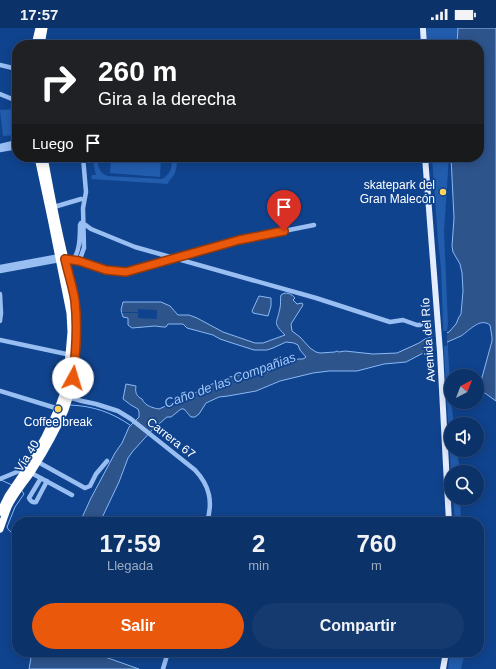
<!DOCTYPE html>
<html lang="es">
<meta charset="utf-8">
<style>
:root{--surface:#0c326a;--page:#153a70;--text:#f1f3f6;--muted:#9aaac1;--line:#2c4d7e;--accent:#ea580c}
body{margin:0;font-family:Helvetica,sans-serif;background:var(--page);color:var(--text);height:100vh;display:flex;flex-direction:column;font-size:15px;white-space:nowrap}
*{box-sizing:border-box;margin:0}
p{font-size:13px;color:var(--muted)}
.icon{flex:none;width:22px;height:22px;fill:none;stroke:currentColor;stroke-width:2;stroke-linecap:round;stroke-linejoin:round}
.map{position:relative;flex:1;overflow:hidden}
.drawer{position:absolute;left:12px;top:489px;width:472px;height:140px;display:flex;flex-direction:column;background:var(--surface);border-radius:16px;box-shadow:0 2px 10px #0003,0 0 0 1px var(--line)}
.drawer>*{flex:none}
.top-card{position:absolute;left:12px;top:12px;width:472px;height:122px;border-radius:16px;box-shadow:0 2px 10px #0003,0 0 0 1px var(--line);background:#202124;color:#fff;overflow:hidden}
.needle{width:26px;rotate:42deg}
.tools{position:absolute;left:444px;top:341px;display:grid;gap:8px}
.tools a{display:grid;place-items:center;width:40px;height:40px;border-radius:50%;background:var(--surface);box-shadow:0 2px 10px #0003,0 0 0 1px var(--line);font-size:20px}
.pin{position:absolute;display:grid;place-items:center;width:34px;height:34px;color:#fff;margin:-41px -17px;border-radius:50% 50% 50% 0;rotate:-45deg;box-shadow:0 0 4px #0007}
.pin .icon{rotate:45deg}
.me{position:absolute;width:44px;margin:-22px;rotate:6deg;stroke-linejoin:round;filter:drop-shadow(0 0 3px #0008)}
.turn{display:flex;align-items:center;gap:14px;height:84px;padding:0 20px;font-size:18px}
.turn .icon{width:52px;height:52px;stroke-width:2.5}
.turn b{display:block;font-size:28px;line-height:34px}
.then{display:flex;align-items:center;height:38px;padding:0 20px;background:#0003;gap:8px;font-size:15px}
.eta{display:flex;justify-content:space-evenly;align-items:center;height:68px;text-align:center}
.eta b{font-size:24px;font-weight:800;line-height:28px}
.primary-button{display:flex;gap:8px;margin-top:auto;padding:8px 20px}
.primary-button a{flex:1;height:46px;border-radius:24px;background:var(--accent);color:#fff;font-size:16px;font-weight:800;line-height:46px;text-align:center}
.primary-button a+a{background:var(--page);color:var(--text)}
.status{display:flex;justify-content:space-between;align-items:center;height:28px;padding:0 20px;background:var(--surface);direction:ltr}
.status svg{height:11px;fill:currentColor}
.map>svg:first-child{display:block}
.green{fill:#225cad}
.water{fill:#2e548c;stroke:#89b9f6}
.pier{fill:#10438d}
.lines{fill:none;stroke-linecap:round;stroke-linejoin:round}
.stream{stroke:#89b9f6;stroke-width:1}
.minor{stroke:#98bef2;stroke-width:4.5}
.major{stroke:#e3edff;stroke-width:6}
.highway{stroke:#fff;stroke-width:7}
.route-casing{stroke:#983908;stroke-width:10}
.route{stroke:#ea580c;stroke-width:7}
.poi-dot{fill:#ffd459;stroke:#10438d;stroke-width:1.5}
.labels{text-anchor:middle;dominant-baseline:central;stroke-width:3.5;stroke-linejoin:round;paint-order:stroke}
.poi-label{font-size:12px;fill:#fff;stroke:#10438d;text-anchor:end}
.street-label{font-size:12px;fill:#fff;stroke:#10438d}
.water-label{font-size:13px;font-style:italic;fill:#a4c8fa;stroke:#10438d}
</style>
<div class="status"><b>17:57</b><svg viewBox="0 0 49 12"><path d="M0 12V9h3v3zM5 12V6h3v6zM10 12V3h3v9zM15 12V0h3v12zM26 1h20v11H26zM47 4h2v5h-2z"/></svg></div>
<div class="map">
<svg width="496" height="641" viewBox="0 0 496 641">
<rect width="100%" height="100%" fill="#10438d"/>
<path class="green" d="M427,0H458L457,17H427Z
M17,81V107L3,108L0,82Z
M93,129H98C97,138 99,145 108,148L162,151C171,146 173,138 171,129H177C177,135 177,141 174,147C171,151 169,152 168,156L91,151L92,147H96L94,139Z
M111,129H161L160,149L110,145Z
M432,129H449L444,203L448,296L447,303L451,374L454,396H451V422H457L460,444H451L444,324L441,240L438,213Z
M453,470H460L461,494H455Z
M450,624H465L461,641H448Z"/>
<path class="water" d="M458,0H496V373L482,363L481,353L492,313V309L490,297C480,289 469,303 461,308L429,322L406,334L384,336L357,343H329L313,345L280,353L256,363L228,368L219,369L206,375L199,386L195,389H191L184,381H181L171,389H167L153,401L133,423L128,430L119,454L100,494H80L91,470L115,425L122,415L129,399L139,389V384L138,381L131,377L123,371L126,356L136,358C135,364 136,368 142,371C145,378 153,380 159,381L195,365L207,358L230,349L247,345H259L268,344L284,336L291,335L298,331H303L306,329L300,322L298,317L294,315L286,314L273,320L267,322H254L229,314L220,311L213,307L187,300L183,296H168L166,299H163L155,298L132,300L128,297V290L123,289L121,282L123,274H161L170,278L178,287H189L197,290L223,304L255,315H263L285,307C272,294 277,296 280,280C281,276 280,271 281,267C286,263 292,266 295,270L293,272L297,276L302,275L303,277L291,296L292,303L300,309L310,320L316,324L320,325L335,324L337,323L339,324L345,323L373,326L397,325L419,315L425,311L449,304L456,296L459,289L461,286L463,263L462,245L460,236L453,224L452,218L454,190L451,129H479V17H457Z
M259,268L271,270V278L268,288L253,285L252,283Z
M32,624H106L105,629L139,641H29Z"/>
<path class="pier" d="M138,281L157,282V291L138,290V285H122V284H138Z
M444,303H447V317L433,323L432,306Z"/>
<g class="lines">
<path class="stream" d="M70,377C93,378 111,384 130,397
M1,452L12,457
M17,507C13,505 9,504 7,499L15,479L24,466L22,463"/>
<path class="minor" d="M0,37L17,41
M0,66L17,73
M0,118L17,114
M0,122L17,119
M54,179L81,171
M83,195L91,201L135,219L316,270L390,294L403,292L417,297H420L424,295
M73,232C80,223 80,208 80,197L81,195H83
M79,233L106,242L126,244L239,212L314,197
M0,239L60,228
M0,243L65,231L77,233L80,231L84,220L83,180L86,164L83,129
M0,266L1,285L0,293
M0,312L71,327
M0,363L59,381
M68,369L82,373L96,376L118,383L131,391L195,442C210,458 213,474 207,494
M38,434L85,460L90,458L96,446L107,433
M41,450L29,470C30,473 33,475 36,474L47,453
M0,451L24,441L72,467
M163,641L168,624"/>
<path class="major" d="M423,0L424,17
M425,129L440,324L449,494
M443,641L446,624"/>
<path class="highway" d="M35,17L39,0
M41,17L44,0
M0,484L8,468L29,437L45,409L58,381L63,367L69,327L71,304L70,285L51,190L38,129
M0,501C3,494 5,486 8,479C14,466 24,455 32,443C44,424 56,403 65,382C77,350 79,308 75,274C73,258 67,243 64,227C56,194 50,162 44,129"/>
</g>
<g class="lines">
<g class="route-casing">
<path id="route" d="M73,350C76,325 78,299 75,273C73,259 68,245 65,231L79,233L106,242L126,244L239,212L284,203"/>
</g>
<use href="#route" class="route"/>
</g>
<g class="poi-dot">
<circle cx="443" cy="164" r="4"/>
<circle cx="58" cy="381" r="4"/>
</g>
<g class="labels">
<g class="poi-label">
<text x="435" y="157">skatepark del<tspan x="435" dy="14">Gran Malecón</tspan></text>
<text x="58" y="394" text-anchor="middle">Coffee break</text>
</g>
<g class="street-label">
<text transform="translate(428 312) rotate(-94)">Avenida del Río</text>
<text transform="translate(171 410) rotate(38)">Carrera 67</text>
<text transform="translate(27 428) rotate(-58)">Vía 40</text>
</g>
<g class="water-label">
<text transform="translate(230 352) rotate(-20)">Caño de las Compañias</text>
</g>
</g>
</svg>
<div class="tools">
<a><svg class="needle" viewBox="-14 -14 28 28"><path d="M0-13l5 13h-10z" fill="#e53935"/><path d="M0 13l5-13h-10z" fill="#9aaac1"/></svg></a>
<a><svg class="icon" aria-label="sound" viewBox="0 0 24 24"><path d="M4 9h4l5-4v14l-5-4H4zM17 9q2 3 0 6"/></svg></a>
<a><svg class="icon" aria-label="search" viewBox="0 0 24 24"><circle cx="10" cy="10" r="6"/><path d="M15 15l6 6"/></svg></a>
</div>
<div class="pin" style="left:284px;top:203px;background:#d93025"><svg class="icon" aria-label="arrive" viewBox="0 0 24 24"><path d="M6 21V4h12l-3 4 3 4H6"/></svg></div>
<svg class="me" style="left:73px;top:350px" viewBox="-20 -20 40 40"><circle r="19" fill="#fff"/><path d="M0-13L10 11 0 6-10 11z" fill="#ea580c"/></svg>
<div class="top-card">
<div class="turn"><svg class="icon" aria-label="right" viewBox="0 0 24 24"><path d="M7 20v-9h11M14 6l5 5-5 5"/></svg><div><b>260 m</b>Gira a la derecha</div></div>
<div class="then">Luego<svg class="icon" aria-label="arrive" viewBox="0 0 24 24"><path d="M6 21V4h12l-3 4 3 4H6"/></svg></div>
</div>
<section class="drawer">
<div class="eta">
<div><b>17:59</b><p>Llegada</p></div>
<div><b>2</b><p>min</p></div>
<div><b>760</b><p>m</p></div>
</div>
<div class="primary-button"><a>Salir</a><a>Compartir</a></div>
</section>
</div>
